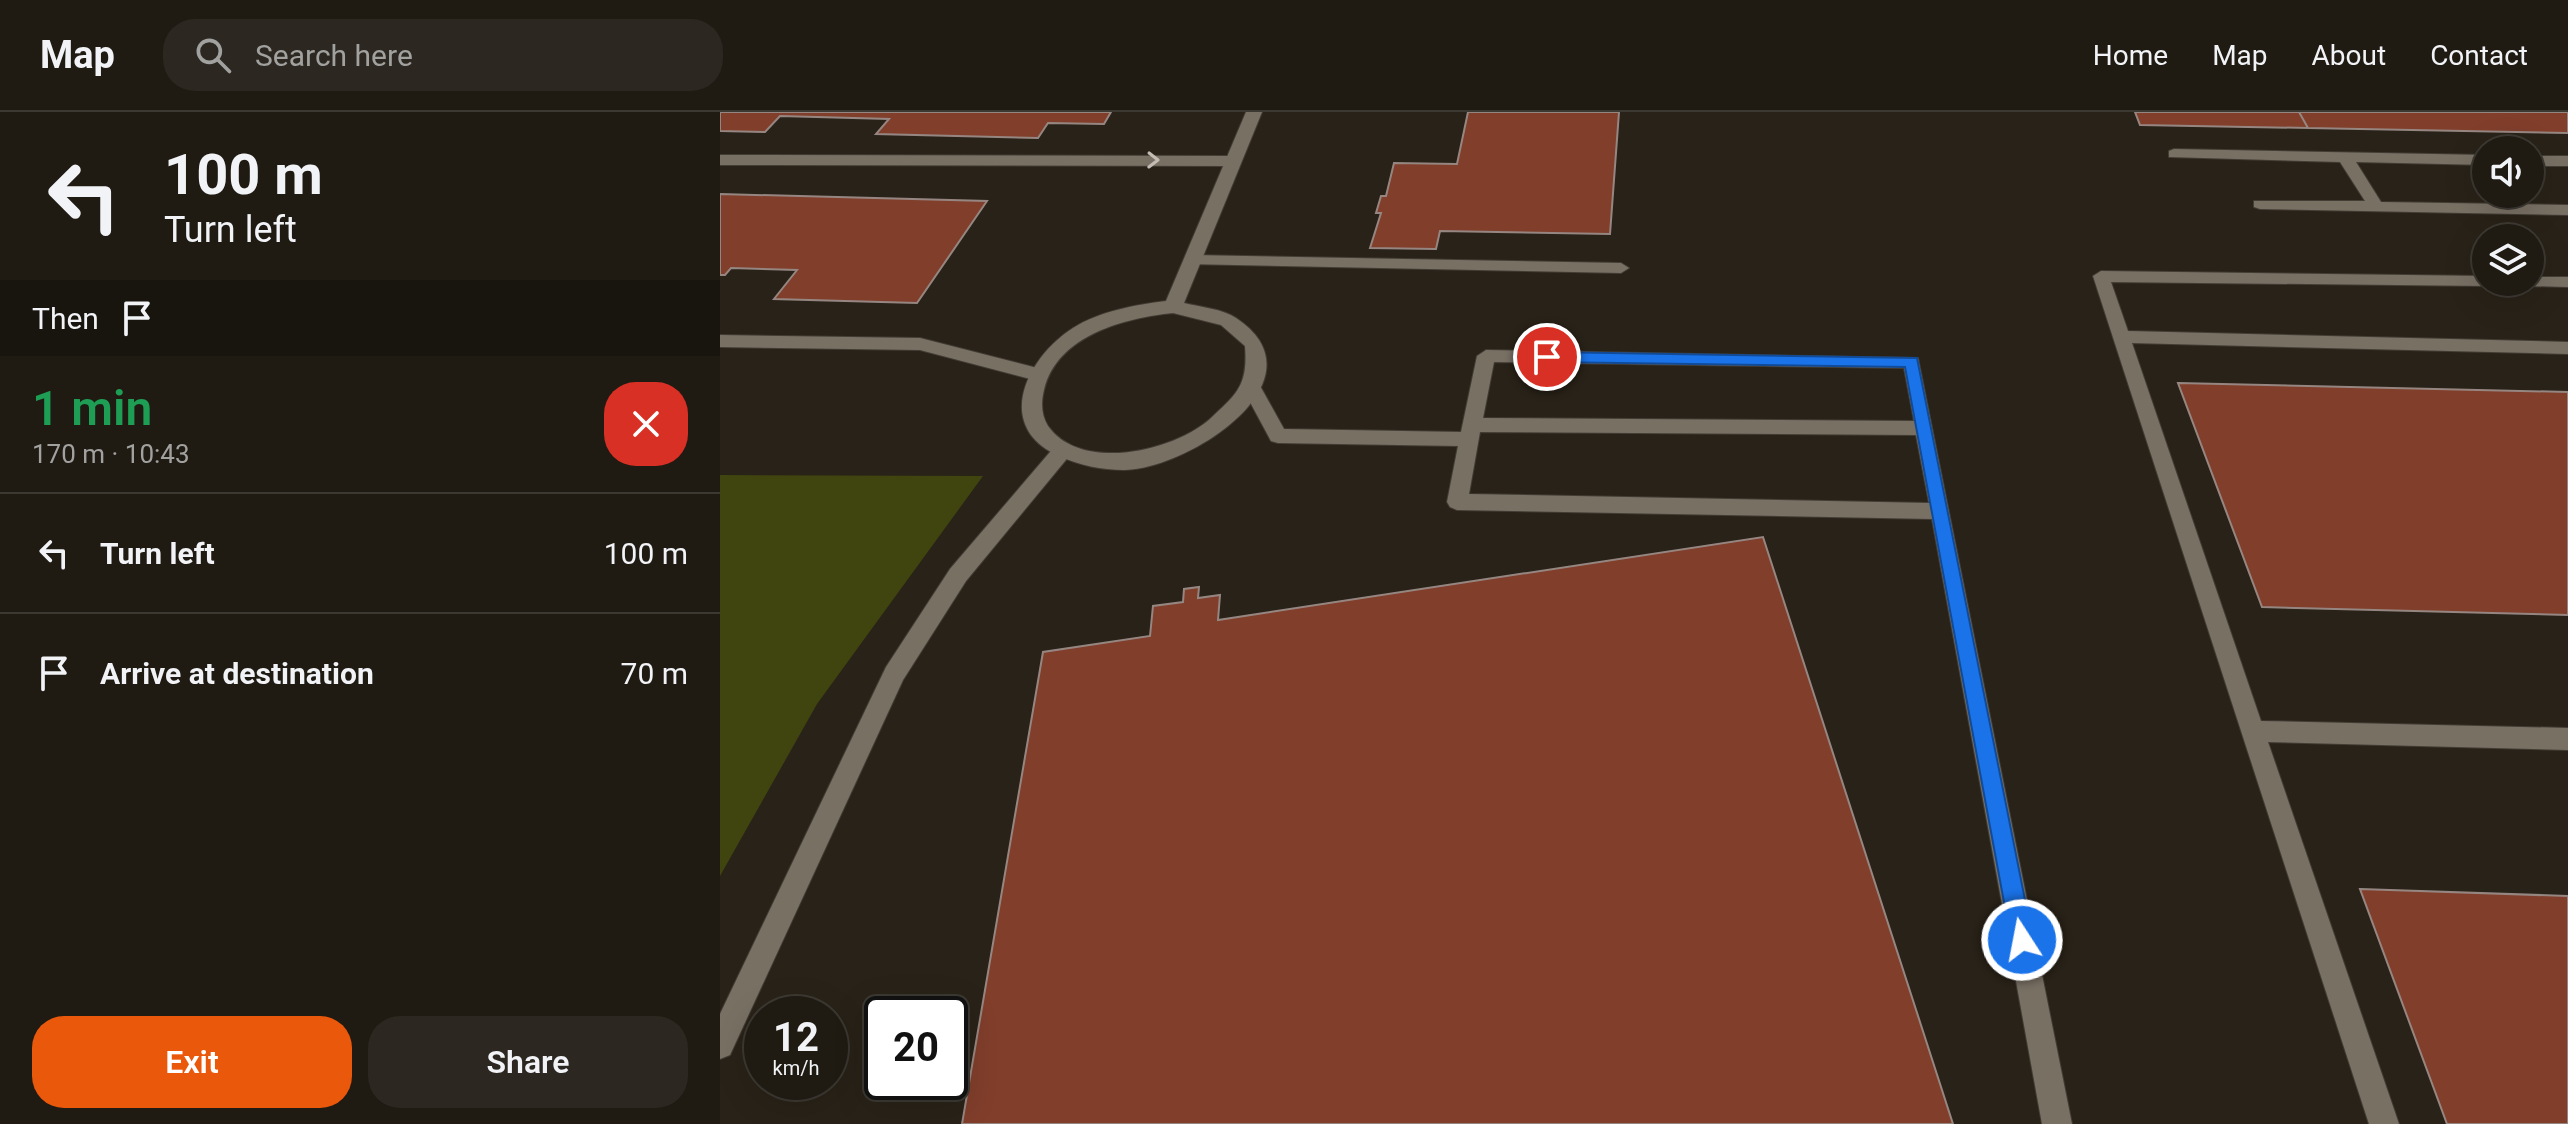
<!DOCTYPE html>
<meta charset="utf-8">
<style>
:root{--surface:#1f1a12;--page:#2c2720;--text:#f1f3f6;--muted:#a1a19f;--line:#3c3832;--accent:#ea580c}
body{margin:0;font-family:Roboto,sans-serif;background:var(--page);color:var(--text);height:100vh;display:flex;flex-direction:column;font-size:30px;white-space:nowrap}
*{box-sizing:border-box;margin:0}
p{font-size:26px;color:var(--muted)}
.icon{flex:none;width:44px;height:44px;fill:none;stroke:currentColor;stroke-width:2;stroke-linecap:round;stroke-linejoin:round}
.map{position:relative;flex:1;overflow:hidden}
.panel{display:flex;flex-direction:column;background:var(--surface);width:720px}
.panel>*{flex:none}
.top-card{background:#1f1a12;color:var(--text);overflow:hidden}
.fabs{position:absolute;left:1752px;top:24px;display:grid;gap:16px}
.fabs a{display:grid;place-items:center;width:72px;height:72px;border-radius:50%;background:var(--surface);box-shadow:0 8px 32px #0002,0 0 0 2px var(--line);font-size:40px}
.speed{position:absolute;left:24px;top:884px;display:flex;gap:16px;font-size:40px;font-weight:700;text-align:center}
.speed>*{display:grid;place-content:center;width:104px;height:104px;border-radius:50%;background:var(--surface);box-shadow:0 8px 32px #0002,0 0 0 2px var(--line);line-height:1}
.speed small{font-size:20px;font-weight:400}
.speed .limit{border:4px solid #111;border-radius:12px;background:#fff;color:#111}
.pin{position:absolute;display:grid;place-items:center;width:68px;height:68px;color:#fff;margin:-34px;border:4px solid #fff;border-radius:50%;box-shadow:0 2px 8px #0007}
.me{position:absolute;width:88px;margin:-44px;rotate:349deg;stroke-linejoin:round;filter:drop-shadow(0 0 6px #0008)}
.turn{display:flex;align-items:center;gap:28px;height:168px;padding:0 32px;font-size:36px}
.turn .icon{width:104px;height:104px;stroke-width:2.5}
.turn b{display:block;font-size:56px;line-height:68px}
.then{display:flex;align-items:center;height:76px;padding:0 32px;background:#0003;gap:16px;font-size:30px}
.round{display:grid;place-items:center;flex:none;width:84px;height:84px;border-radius:32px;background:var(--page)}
.summary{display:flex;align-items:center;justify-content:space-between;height:136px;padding:0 32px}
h1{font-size:48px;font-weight:600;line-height:60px;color:#1e9e55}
.primary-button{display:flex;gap:16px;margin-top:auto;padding:16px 32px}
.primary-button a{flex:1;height:92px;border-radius:32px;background:var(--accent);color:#fff;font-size:32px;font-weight:600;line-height:92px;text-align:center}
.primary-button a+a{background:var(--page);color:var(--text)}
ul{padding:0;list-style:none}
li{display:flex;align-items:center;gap:24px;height:120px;padding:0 32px;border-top:2px solid var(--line)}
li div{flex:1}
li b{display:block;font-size:30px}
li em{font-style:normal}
header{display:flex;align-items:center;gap:48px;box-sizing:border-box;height:112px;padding:0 40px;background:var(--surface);border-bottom:2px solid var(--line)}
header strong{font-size:38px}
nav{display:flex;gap:44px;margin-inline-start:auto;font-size:28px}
.search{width:560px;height:72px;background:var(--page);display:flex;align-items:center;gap:20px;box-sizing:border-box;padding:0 28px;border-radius:32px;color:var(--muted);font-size:30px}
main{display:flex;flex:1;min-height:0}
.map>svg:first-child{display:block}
.green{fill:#40440f}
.building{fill:#803e2b;stroke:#968681;stroke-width:2}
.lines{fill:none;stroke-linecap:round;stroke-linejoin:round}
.lane-casing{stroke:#423d35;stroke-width:2}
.street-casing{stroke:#423d35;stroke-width:2}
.lane{fill:#797064;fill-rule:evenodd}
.street{fill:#797064;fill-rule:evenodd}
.oneway{stroke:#c3bdb5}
.route{fill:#1a73e8;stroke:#114b97;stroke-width:2}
</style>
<header>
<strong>Map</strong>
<div class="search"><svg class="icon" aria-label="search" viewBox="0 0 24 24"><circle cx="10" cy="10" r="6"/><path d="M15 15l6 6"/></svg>Search here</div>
<nav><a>Home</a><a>Map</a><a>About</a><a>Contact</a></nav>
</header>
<main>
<section class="panel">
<div class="top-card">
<div class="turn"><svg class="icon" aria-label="left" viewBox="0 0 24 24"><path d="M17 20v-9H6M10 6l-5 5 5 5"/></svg><div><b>100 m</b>Turn left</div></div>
<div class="then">Then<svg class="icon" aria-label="arrive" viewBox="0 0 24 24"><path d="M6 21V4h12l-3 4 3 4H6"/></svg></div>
</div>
<div class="summary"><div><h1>1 min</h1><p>170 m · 10:43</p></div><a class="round" style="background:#d93025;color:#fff"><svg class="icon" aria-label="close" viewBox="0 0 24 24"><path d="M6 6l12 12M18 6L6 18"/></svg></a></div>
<ul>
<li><svg class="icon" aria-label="left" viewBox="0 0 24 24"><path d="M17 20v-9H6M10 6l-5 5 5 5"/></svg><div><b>Turn left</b></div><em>100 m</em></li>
<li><svg class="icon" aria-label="arrive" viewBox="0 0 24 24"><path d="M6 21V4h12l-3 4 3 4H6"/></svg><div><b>Arrive at destination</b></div><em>70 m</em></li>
</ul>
<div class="primary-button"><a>Exit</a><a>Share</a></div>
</section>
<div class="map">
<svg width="1848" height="1012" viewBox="0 0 1848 1012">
<rect width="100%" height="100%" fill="#292218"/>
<path class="green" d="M0,363L263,364L97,592L0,764Z"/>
<path class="building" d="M0,0H391L384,12L328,11L318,26L156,22L169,7L60,4L45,20L0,19Z
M748,0H899L890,122L720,119L716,137L650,136L661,101H656L661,84H666L674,51L737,52Z
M1415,0H1579L1588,16L1420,13Z
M1579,0H1848V21L1588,16Z
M0,82L267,89L197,191L54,187L77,158L11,156L5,163H0Z
M1458,271L1848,280V503L1542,495Z
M1043,425L1233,1012H242L323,540L430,524L433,494L463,490L464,477L479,475L478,486L500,483L498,508Z
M1640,777L1848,784V1012H1727Z"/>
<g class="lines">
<g class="lane-casing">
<path id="lane" d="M1454,37L1766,43V53L1636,50L1661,90L1848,93V103L1540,97L1534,95V89H1645L1620,50L1449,45V39Z
M0,43L513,44L521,49L513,54L0,53Z
M1810,44H1848V54H1810Z
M472,143L901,151L909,156L901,161L466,152L464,148Z
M1381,159L1766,164V170H1774L1766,174L1391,170L1408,219L1848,230V242L1412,231L1541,609L1848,616V638L1548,630L1679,1012H1649L1373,164Z
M1810,165H1848V175L1804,174L1801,170H1810Z
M0,223L200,226L325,258L327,263L318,269L200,238L0,235Z
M766,238L1198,246L1352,1012H1322L1212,407L737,398L730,395L727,390L738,334L558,331L551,329L523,277L525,272H539L564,317L741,320L757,244ZM774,250L1184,256L1194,309L763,306ZM760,320L1196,323L1209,391L749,382Z
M343,331L353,338L350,343L246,469L183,568L10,943L0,947V902L166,555L230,457L336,333Z"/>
</g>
<g class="street-casing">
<path id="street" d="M526,0H542L464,191C480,195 503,197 516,206C608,267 469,357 404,358C382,358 359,353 339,344C273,315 306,246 353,216C380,199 415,193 446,189ZM453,201L501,213L525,234C528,273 518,281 490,307C454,339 361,361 328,314C321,303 321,290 324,278C337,223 405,206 453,201Z"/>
</g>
<use href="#lane" class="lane"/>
<use href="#street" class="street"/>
</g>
<defs><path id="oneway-chevron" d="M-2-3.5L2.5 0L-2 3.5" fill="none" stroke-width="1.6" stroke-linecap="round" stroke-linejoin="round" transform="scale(2)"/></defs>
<use class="oneway" href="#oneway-chevron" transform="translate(433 48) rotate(1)"/>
<path class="route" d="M827,240L1197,246L1313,828L1310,836L1302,839L1294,836L1291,828L1185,255L827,250L819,245Z"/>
</svg>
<div class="fabs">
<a><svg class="icon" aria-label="sound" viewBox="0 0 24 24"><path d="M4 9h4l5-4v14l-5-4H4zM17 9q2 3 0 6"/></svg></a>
<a><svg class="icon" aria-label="layers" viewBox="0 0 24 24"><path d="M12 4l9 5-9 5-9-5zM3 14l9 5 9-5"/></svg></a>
</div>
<div class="speed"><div>12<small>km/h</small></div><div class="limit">20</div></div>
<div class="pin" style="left:827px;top:245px;background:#d93025"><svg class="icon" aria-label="arrive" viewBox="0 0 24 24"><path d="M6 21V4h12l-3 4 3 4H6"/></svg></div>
<svg class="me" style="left:1302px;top:828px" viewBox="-20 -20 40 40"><circle r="17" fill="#1a73e8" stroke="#fff" stroke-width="3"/><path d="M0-11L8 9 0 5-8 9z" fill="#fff"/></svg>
</div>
</main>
